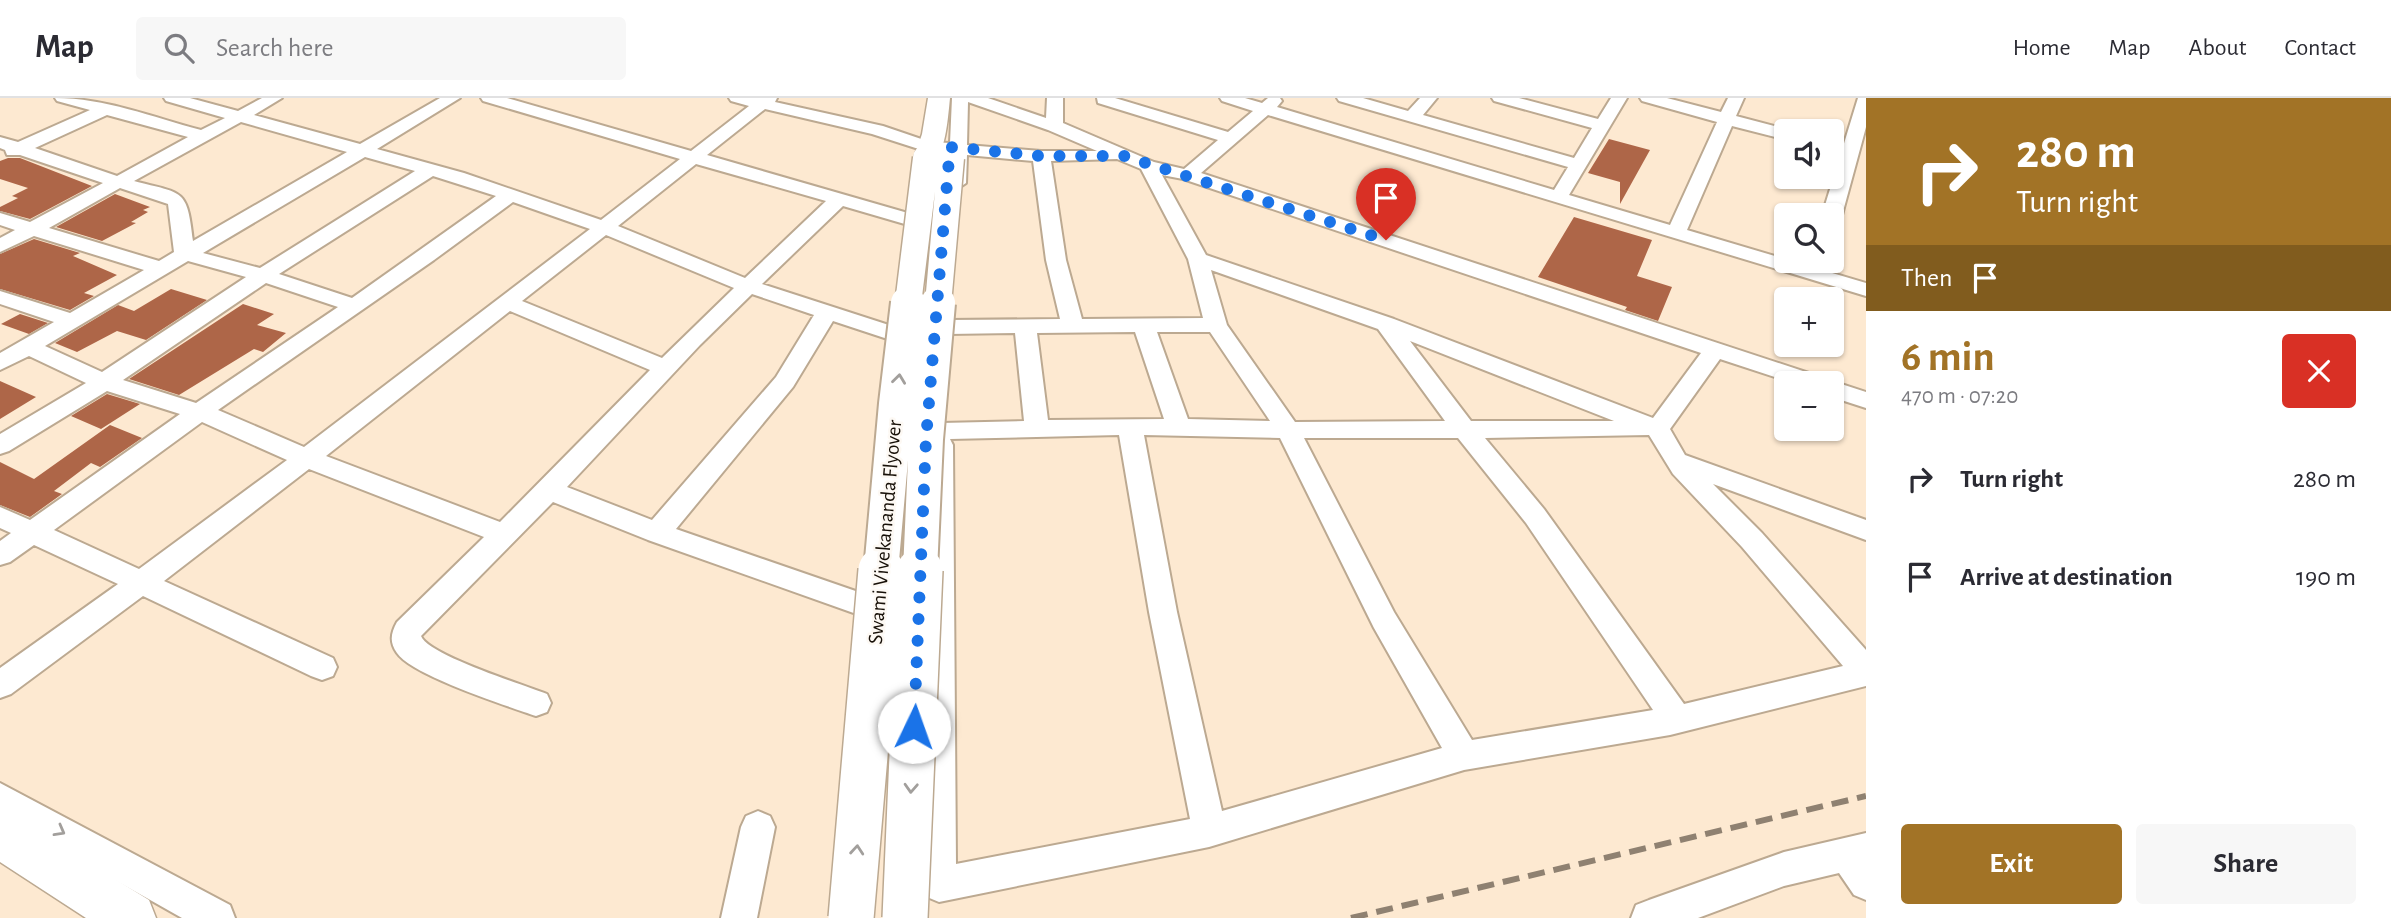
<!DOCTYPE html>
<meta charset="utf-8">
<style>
:root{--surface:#fff;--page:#f7f7f7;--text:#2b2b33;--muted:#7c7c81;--line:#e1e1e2;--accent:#a27326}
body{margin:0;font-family:"Alegreya Sans",sans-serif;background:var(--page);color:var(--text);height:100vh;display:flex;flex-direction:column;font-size:26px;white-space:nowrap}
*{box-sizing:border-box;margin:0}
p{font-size:23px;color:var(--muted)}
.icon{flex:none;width:38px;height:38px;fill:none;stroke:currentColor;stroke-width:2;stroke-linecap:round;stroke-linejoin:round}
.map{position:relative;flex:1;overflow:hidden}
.drawer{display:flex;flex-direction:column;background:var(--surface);width:525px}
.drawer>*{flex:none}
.hud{background:#a27326;color:#fff;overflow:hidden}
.tools{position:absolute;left:1774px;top:21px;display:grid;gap:14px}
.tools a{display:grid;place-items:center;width:70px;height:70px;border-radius:7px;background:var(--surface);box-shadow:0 2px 5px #0004;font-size:35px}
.pin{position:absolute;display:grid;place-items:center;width:60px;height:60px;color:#fff;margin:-72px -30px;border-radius:50% 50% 50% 0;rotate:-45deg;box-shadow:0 0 7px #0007}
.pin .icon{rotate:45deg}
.me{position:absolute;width:77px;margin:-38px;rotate:3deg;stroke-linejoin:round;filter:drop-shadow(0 0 5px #0008)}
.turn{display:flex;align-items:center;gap:24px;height:147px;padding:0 35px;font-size:32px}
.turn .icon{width:91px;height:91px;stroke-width:2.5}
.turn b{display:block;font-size:49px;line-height:60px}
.then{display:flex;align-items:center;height:66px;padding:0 35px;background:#0003;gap:14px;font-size:26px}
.round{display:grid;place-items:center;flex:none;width:74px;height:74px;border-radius:7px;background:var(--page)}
.summary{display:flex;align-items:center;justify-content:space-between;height:119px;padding:0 35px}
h1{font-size:42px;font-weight:700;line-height:52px;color:var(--accent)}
.button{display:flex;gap:14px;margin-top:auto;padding:14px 35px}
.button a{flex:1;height:80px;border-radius:7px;background:var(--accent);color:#fff;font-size:28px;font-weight:700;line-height:80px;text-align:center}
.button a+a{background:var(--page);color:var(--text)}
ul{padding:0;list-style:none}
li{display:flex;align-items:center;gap:21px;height:98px;padding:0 35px}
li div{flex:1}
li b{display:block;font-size:26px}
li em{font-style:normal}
header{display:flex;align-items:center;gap:42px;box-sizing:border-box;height:98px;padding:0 35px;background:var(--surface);border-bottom:2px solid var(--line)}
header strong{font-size:33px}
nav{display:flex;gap:38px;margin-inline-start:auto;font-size:24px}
.search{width:490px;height:63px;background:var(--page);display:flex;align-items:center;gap:18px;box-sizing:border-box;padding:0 24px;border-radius:7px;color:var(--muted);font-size:26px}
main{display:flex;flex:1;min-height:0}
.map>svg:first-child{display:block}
.building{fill:#ae6648}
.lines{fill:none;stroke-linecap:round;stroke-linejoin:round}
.minor-casing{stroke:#bca991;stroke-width:4}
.secondary-casing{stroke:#bca991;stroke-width:3}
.minor{fill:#fff;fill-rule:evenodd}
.secondary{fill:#fff;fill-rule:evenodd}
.rail{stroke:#8f8171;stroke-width:6;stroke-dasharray:17 9;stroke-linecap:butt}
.secondary-bridge-far2-casing{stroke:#bca991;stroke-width:29;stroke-linecap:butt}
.secondary-bridge-far1-casing{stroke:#bca991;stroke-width:38;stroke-linecap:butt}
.secondary-bridge-casing{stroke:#bca991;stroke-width:48;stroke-linecap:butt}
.secondary-bridge-far2{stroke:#fff;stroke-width:26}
.secondary-bridge-far1{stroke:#fff;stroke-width:34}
.secondary-bridge{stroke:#fff;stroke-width:45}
.oneway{stroke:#a29f9c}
.route{stroke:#1a73e8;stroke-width:12;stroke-dasharray:0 21.6}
.labels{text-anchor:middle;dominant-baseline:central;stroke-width:5;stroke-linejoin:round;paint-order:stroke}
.street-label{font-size:21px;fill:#171008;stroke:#fdf9f4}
</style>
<header>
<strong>Map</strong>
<div class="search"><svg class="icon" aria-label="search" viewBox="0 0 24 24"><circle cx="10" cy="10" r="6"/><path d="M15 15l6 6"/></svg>Search here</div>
<nav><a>Home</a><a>Map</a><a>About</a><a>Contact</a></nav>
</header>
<main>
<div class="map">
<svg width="1866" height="820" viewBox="0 0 1866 820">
<rect width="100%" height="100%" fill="#fde9d1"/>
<path class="building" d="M1609,41L1650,52L1620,106V84L1588,75Z
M8,60H20L92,88L30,121L0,113V109L18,100L12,98L28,90L0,81V63Z
M115,96L150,109L143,112L148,114L131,124L136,125L102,143L56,129Z
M1574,119L1652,142L1637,178L1672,189L1658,223L1625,212L1627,209L1538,179Z
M34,141L80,155L73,158L117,177L84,195L94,198L70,212L0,191V156Z
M171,191L207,202L146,242L117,233L77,254L55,245L118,207L134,213Z
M243,206L274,216L257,227L286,235L263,254L254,251L179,297L129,281Z
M20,216L48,225L29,236L1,226Z
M0,283L36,299L0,321Z
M107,296L140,306L101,331L71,318Z
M110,327L142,340L100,369L91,365L54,393L62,396L30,419L0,407V364L34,381Z"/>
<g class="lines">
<g class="minor-casing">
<path id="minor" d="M55,0C105,0 152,19 201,32L225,20L166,3L164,0H190L238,13L262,0H282L254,17L360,46L440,0H460L377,51L464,75L601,122L680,61L483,3L481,0H507L691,53L749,8L731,3L729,0H777L775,4L883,28L930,44L950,45L952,0H988L1046,20L1047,0H1063V25L1154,64L1184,71L1218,42L1098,5L1097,0H1115L1228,34L1253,13L1222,3L1220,0H1245L1262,5L1268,0H1280L1282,3L1277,9L1554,92L1568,69L1339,3L1337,0H1363L1408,13L1420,0H1437L1423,17L1574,60L1592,30L1494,3L1492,0H1519L1598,21L1611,0H1627L1569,97L1670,127L1717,24L1642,3L1640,0H1667L1721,14L1728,0H1744L1736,18L1793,33H1787V42L1732,28L1687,132L1866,185V198L1268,17L1201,75L1824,280L1827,285L1832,283L1866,294V310L1832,299V285H1793L1720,261L1670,331L1685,357L1866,422V442L1713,386L1762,435L1866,552V588L1670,637L1464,672L1209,749L939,804L927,799L921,787L929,347L936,340L929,333L932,327L941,325L1024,323L1015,235L948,236L940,234L937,229L940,224L948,222L1060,221L1046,162L1033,63L967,57L966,85L957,91L948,85L949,56L928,54L872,36L765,11L707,57L946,126L949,130L939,136L843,108L762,186L929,240L932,245L929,250L921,252L833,223L793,289L676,431L899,508L903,516L899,524L889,528L879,524L648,442L553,404L421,538C428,557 524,587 547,596L551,605L547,614L536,618C507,608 411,577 397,555C389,544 391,535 397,524L484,439L309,371L164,483L333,560L337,569L333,578L322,582L311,578L143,498L11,596L0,600V570L118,486L34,447L10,464L0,467V443L11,435L0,430V409L30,422L180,316L107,293L9,353L0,356V336L86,285L29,258L0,272V255L54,224L0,206V193L70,215L144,172L34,138L0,154V140L15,132L0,127V115L30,124L103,85L20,57H7L5,52L0,50V39L18,44L90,12L57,3ZM968,4L1048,32L1097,53H1041L967,47ZM107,17L188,39L117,78L35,50ZM241,24L347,54L193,143C187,90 184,96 134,83ZM365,59L415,73L260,170L203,155ZM1117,61L1141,71L1188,161L1203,220L1082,221L1066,162L1051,63ZM696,66L826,103L745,180L618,128ZM1162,77L1183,81L1701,255L1653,320L1394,221L1206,157ZM433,78L496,98L352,200L279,176ZM120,90L168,106L174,154L159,163L49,130ZM513,104L590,131L304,349L218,312L434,162ZM606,137L734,190L662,260L522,203ZM188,163L246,179L102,274L45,248ZM1211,172L1378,231L1445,323L1295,324L1227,227ZM266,185L338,209L196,305L123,282ZM752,196L814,217L776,279L652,422L567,389L700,247ZM510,213L650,272L500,424L326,358ZM1135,234L1164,321L1048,322L1037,235ZM1157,234H1210L1270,323L1188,321ZM1410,243L1614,323H1471ZM202,324L287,362L139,471L54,432ZM1119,337L1149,514L1190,721L956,766L953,347L950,341ZM1144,337L1280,340L1374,530L1442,650L1222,713L1177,514ZM1649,337L1673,376L1742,449L1843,568L1684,606L1544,411L1485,340ZM1304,340H1458L1526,425L1653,612L1472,642L1394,514Z
M1858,0H1866V29L1842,117L1832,123V117H1822Z
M0,685L230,807L235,820H182L0,717Z
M758,713L770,718L775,729L757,820H721L741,729L746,718Z
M1866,735V802L1854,797L1839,775L1784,788L1698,820H1631L1636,807L1649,802L1784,754Z"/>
</g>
<g class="secondary-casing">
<path id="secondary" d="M928,0H950C948,20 946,49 935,65L926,67L917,65L914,60L922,36Z
M0,714L17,721L149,802L156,820H86L0,764Z"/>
</g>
<use href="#minor" class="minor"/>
<use href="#secondary" class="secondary"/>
<path class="rail" d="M1351,820L1866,698"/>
<g class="secondary-bridge-far2-casing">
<path id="secondary-bridge-far2" d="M908,206L926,60
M938,206L951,60"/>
</g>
<g class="secondary-bridge-far1-casing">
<path id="secondary-bridge-far1" d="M881,473L896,306L908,205
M920,473L926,341L938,205"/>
</g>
<g class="secondary-bridge-casing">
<path id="secondary-bridge" d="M851,820L881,472
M905,820L920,472"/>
</g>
<use href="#secondary-bridge-far2" class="secondary-bridge-far2"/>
<use href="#secondary-bridge-far1" class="secondary-bridge-far1"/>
<use href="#secondary-bridge" class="secondary-bridge"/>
</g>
<defs><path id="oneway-chevron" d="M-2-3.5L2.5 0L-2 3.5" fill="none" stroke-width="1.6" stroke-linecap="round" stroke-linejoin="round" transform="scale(1.75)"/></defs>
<g class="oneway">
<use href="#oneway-chevron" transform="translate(899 281) rotate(-83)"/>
<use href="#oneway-chevron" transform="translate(911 690) rotate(93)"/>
<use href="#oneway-chevron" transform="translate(60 733) rotate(29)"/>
<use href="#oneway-chevron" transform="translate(857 752) rotate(-85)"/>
</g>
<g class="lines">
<path class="route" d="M914,629L926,341L950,49L1041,58H1124L1386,142"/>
</g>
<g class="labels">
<g class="street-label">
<text transform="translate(885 434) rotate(-85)">Swami Vivekananda Flyover</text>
</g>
</g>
</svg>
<div class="tools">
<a><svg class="icon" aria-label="sound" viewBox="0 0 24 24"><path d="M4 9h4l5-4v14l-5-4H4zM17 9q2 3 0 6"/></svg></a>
<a><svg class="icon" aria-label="search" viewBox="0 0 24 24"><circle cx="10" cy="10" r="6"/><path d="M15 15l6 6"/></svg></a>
<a>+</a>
<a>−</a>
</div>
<div class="pin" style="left:1386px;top:142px;background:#d93025"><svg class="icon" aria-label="arrive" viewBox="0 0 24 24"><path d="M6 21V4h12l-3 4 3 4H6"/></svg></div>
<svg class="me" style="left:914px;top:629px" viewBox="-20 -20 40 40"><circle r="19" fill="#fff"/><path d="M0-13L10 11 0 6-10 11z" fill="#1a73e8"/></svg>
</div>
<section class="drawer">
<div class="hud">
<div class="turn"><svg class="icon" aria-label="right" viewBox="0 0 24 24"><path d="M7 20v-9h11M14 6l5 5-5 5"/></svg><div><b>280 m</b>Turn right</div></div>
<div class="then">Then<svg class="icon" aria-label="arrive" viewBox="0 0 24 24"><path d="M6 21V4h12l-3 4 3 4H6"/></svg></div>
</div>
<div class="summary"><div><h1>6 min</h1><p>470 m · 07:20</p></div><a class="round" style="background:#d93025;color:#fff"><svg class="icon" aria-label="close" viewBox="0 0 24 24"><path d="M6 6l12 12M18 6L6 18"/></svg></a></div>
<ul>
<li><svg class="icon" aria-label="right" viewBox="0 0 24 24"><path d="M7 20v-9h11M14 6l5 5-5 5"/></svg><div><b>Turn right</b></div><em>280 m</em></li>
<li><svg class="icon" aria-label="arrive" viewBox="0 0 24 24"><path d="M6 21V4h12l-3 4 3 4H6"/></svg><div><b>Arrive at destination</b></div><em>190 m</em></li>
</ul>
<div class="button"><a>Exit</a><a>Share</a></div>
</section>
</main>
